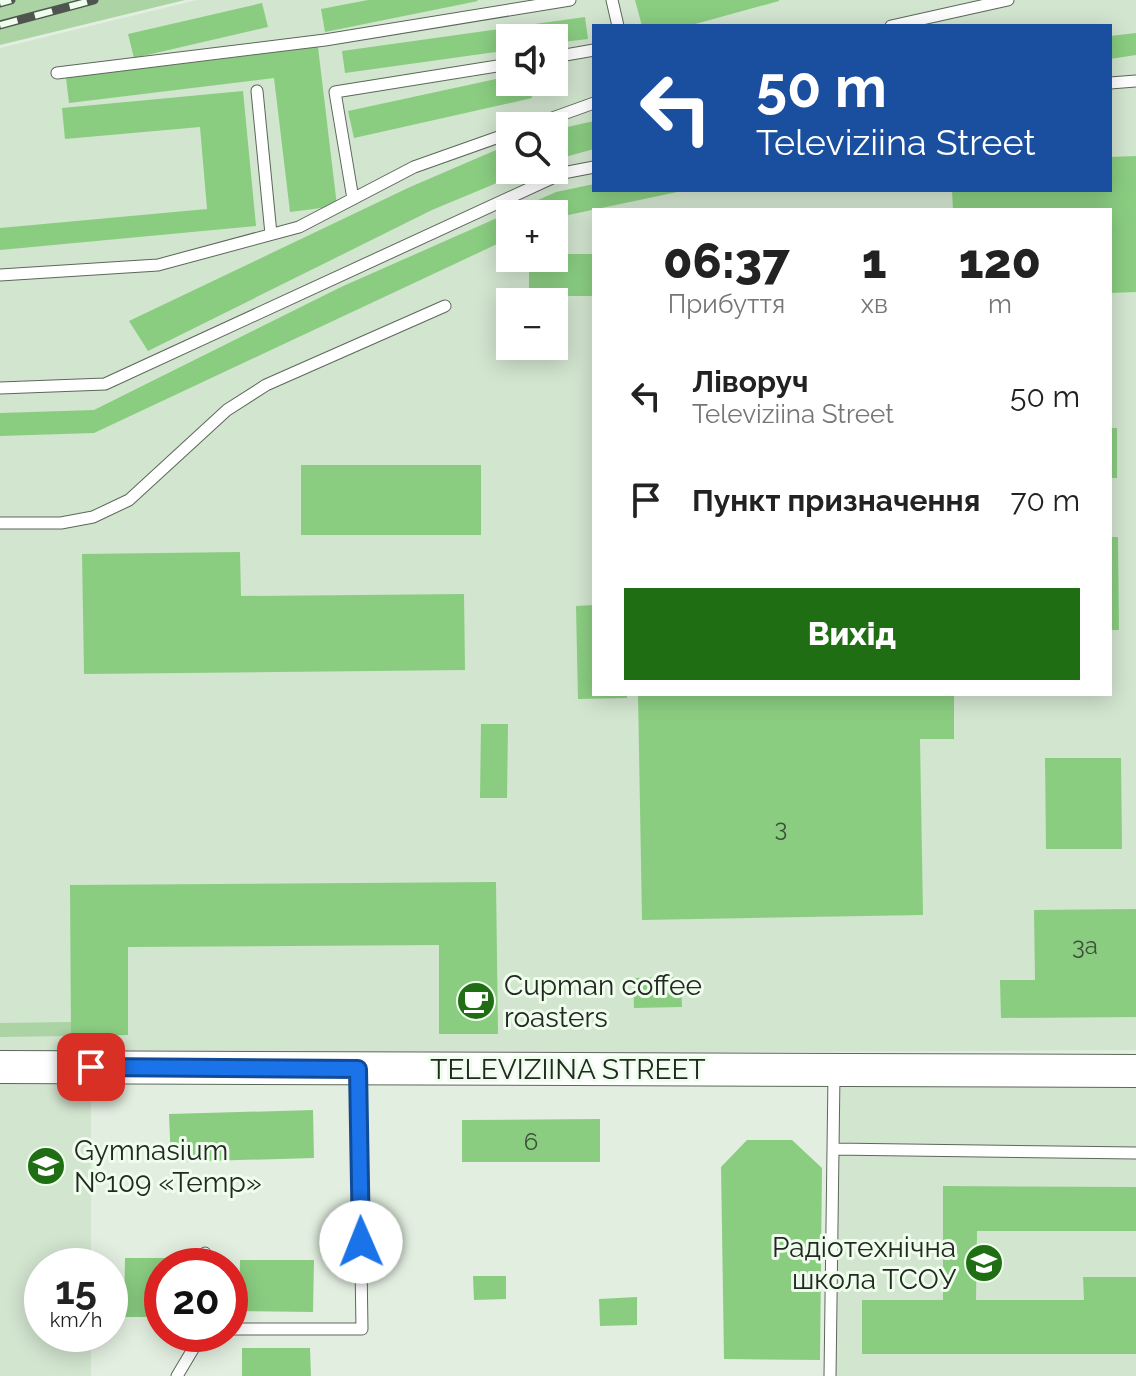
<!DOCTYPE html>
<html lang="uk">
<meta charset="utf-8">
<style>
:root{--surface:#fff;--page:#f2f2f2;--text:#222;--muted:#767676;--accent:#1f6e13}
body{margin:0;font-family:Raleway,sans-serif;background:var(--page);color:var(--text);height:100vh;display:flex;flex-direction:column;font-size:30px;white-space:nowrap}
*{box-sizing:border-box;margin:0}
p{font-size:26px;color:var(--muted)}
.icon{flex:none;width:44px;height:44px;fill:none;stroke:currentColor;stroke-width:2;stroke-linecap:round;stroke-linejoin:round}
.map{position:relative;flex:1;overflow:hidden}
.drawer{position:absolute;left:592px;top:208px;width:520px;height:488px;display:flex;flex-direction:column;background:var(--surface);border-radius:0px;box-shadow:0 4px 20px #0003}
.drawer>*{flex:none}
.hud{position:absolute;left:592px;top:24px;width:520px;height:168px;border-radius:0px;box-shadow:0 4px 20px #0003;background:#1a4fa0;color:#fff;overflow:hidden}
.controls{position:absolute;left:496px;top:24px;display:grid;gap:16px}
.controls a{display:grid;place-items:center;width:72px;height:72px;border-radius:0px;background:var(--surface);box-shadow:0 4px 20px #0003;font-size:40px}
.speed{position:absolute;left:24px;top:1248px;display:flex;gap:16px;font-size:40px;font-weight:700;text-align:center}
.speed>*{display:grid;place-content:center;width:104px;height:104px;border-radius:50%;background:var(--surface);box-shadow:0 4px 20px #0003;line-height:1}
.speed small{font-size:20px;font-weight:400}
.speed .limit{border:12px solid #d22;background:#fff;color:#111}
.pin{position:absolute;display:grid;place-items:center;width:68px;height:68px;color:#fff;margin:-34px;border-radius:16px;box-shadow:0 4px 12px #0006}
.me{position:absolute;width:88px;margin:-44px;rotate:359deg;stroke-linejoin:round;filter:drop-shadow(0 0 6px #0008)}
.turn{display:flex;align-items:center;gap:28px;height:168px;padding:0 32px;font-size:36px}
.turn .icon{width:104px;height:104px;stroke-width:2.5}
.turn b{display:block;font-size:56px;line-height:68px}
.eta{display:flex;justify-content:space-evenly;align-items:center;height:136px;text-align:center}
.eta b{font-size:48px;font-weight:800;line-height:56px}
.cta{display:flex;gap:16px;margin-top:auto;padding:16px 32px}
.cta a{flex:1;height:92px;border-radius:0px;background:var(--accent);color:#fff;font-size:32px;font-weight:800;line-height:92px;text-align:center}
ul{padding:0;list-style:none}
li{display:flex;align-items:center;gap:24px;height:104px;padding:0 32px}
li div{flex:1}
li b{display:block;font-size:30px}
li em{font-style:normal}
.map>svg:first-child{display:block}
.built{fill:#d2e5cf;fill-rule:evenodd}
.green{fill:#abd3a4}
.building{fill:#8acd81}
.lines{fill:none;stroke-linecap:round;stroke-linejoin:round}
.lane-casing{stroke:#5c685a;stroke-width:13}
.secondary-casing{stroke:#5c685a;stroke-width:34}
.lane{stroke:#fff;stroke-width:11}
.secondary{stroke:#fff;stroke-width:32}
.rail-casing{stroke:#4e554e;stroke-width:9}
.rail{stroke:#effded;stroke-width:6;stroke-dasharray:18;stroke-linecap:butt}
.route-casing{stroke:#114b97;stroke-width:20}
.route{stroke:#1a73e8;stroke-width:14}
.labels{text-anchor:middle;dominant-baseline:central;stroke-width:6;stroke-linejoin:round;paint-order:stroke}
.number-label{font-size:24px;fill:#3d513a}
.poi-label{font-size:28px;fill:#232823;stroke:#effded;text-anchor:start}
.street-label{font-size:28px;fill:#232823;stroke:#effded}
</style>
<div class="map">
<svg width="1136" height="1376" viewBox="0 0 1136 1376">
<rect width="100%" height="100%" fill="#e2efe0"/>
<path class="built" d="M197,0H1136V1050L0,1057V48ZM594,26H1110V190H594ZM510,38H554V82H510ZM510,126H554V170H510ZM594,210H1110V694H594ZM510,214H554V258H510ZM510,302H554V346H510Z
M0,1067H91V1266H42V1334H91V1376H0Z
M834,1070L1136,1071V1376H830Z"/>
<path class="green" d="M0,0H185L0,45Z
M71,1022V1036L0,1037V1023Z"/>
<path class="building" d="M368,0H477L478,1L325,32L321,9Z
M635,0H779V1L688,26H642Z
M262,3L268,27L134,58L128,34Z
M585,17L588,39L554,43V38H510V50L345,73L342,51Z
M1136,33V55L1110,59V36Z
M318,47L337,206L290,212L274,78L69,103L66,78Z
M510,76V82H529L532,98L354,138L348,111Z
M243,91L256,226L0,250V228L207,209L200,127L65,139L62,108Z
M594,121V149L554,160V130Z
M510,144V170H528L432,210L148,351L129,321L410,187Z
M1136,156V292L1110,293V210H953L952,190H1110V157Z
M594,184V190L682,191L554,218V214H510V238L94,433L0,436V413L94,410L341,287L556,192Z
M554,254H594V296H529V258H554Z
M1110,428H1117V478H1110Z
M301,465H481V535H301Z
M1110,537H1118L1119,630H1110Z
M240,552L241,596L464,594L465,670L84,674L82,554Z
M594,605V694H627V698L578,699L576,606Z
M638,694H954V739H920L923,915L642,920Z
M481,724H508L507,798H480Z
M1045,758H1121L1122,849H1046Z
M496,882L498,1034H439V945L128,947V1035L71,1036L70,885Z
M1136,909V1017L1001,1018L1000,980H1035L1034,910Z
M681,977L682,1007L634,1008L633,978Z
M313,1110L314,1158L171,1162L169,1114Z
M600,1119V1162H462V1120Z
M747,1140H792L822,1168L820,1360L724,1359L721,1167Z
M943,1186L1136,1187V1231H977L976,1300H1084L1083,1277H1136V1354H862V1300H943Z
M125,1258H180V1266H162V1317H124Z
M240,1260H314L313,1312L239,1311Z
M473,1276H506V1299L474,1300Z
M637,1297V1325L600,1326L599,1299Z
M242,1348H310L311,1376H242Z"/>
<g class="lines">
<g class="lane-casing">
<path id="lane" d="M612,0L618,26
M891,26L1008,0
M554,57L594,50
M57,73L325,40L570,0
M1110,83L1136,81
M257,91L271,234
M530,126L594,103
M353,199L335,92L510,64
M0,275L158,265L299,227L414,167L510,133
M0,388L105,384L563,173L594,167
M0,523H61L93,517L129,500L227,410L266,385L445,306
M833,1149L1136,1153
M205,1266V1253
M230,1329H362L358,1070
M177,1376L202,1334
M830,1376L834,1074"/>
</g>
<g class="secondary-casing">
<path id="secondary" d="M0,1067L1136,1071"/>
</g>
<use href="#lane" class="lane"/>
<use href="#secondary" class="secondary"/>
<g class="rail-casing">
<path id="rail" d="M0,3L11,0
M0,25L94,0"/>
</g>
<use href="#rail" class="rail"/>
</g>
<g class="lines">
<g class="route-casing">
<path id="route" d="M91,1067L358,1069L361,1242"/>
</g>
<use href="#route" class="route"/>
</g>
<defs>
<g id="cafe-disc" transform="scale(2)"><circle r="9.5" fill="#1f6e13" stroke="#effded"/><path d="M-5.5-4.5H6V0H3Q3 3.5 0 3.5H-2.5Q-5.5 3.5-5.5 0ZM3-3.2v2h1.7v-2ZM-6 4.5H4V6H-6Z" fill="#fff"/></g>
<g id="school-disc" transform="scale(2)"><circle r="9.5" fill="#1f6e13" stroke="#effded"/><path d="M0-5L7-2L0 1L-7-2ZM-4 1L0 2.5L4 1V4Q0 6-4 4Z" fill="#fff"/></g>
</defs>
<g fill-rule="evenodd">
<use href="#cafe-disc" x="476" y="1001"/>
<use href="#school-disc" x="46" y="1166"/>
<use href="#school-disc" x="984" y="1263"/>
</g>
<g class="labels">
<g class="number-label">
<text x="781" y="827">3</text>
<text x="1085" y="945">3а</text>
<text x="531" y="1141">6</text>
</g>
<g class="poi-label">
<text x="504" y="985">Cupman coffee<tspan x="504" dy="32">roasters</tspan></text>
<text x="74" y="1150">Gymnasium<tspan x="74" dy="32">№109 «Temp»</tspan></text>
<text x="956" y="1247" text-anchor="end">Радіотехнічна<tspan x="956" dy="32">школа ТСОУ</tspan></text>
</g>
<g class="street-label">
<text x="568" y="1069">TELEVIZIINA STREET</text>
</g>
</g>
</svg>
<div class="controls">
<a><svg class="icon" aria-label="sound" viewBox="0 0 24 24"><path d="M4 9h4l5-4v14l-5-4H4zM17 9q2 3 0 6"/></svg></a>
<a><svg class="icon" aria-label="search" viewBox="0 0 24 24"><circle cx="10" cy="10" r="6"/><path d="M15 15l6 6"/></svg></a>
<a>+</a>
<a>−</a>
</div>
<div class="speed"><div>15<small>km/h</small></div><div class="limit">20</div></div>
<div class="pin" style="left:91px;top:1067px;background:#d93025"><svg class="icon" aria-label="arrive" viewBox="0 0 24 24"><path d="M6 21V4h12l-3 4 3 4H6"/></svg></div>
<svg class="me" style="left:361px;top:1242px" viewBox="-20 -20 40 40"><circle r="19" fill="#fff"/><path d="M0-13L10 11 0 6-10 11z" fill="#1a73e8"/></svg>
<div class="hud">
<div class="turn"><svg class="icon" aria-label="left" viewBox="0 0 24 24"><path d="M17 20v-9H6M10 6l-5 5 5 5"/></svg><div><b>50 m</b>Televiziina Street</div></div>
</div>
<section class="drawer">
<div class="eta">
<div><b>06:37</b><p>Прибуття</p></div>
<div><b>1</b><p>хв</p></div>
<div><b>120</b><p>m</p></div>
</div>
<ul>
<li><svg class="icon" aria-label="left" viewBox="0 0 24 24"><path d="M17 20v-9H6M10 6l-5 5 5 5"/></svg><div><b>Ліворуч</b><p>Televiziina Street</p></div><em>50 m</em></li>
<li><svg class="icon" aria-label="arrive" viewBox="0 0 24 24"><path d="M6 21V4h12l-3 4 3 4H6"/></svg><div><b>Пункт призначення</b></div><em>70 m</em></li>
</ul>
<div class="cta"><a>Вихід</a></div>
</section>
</div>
